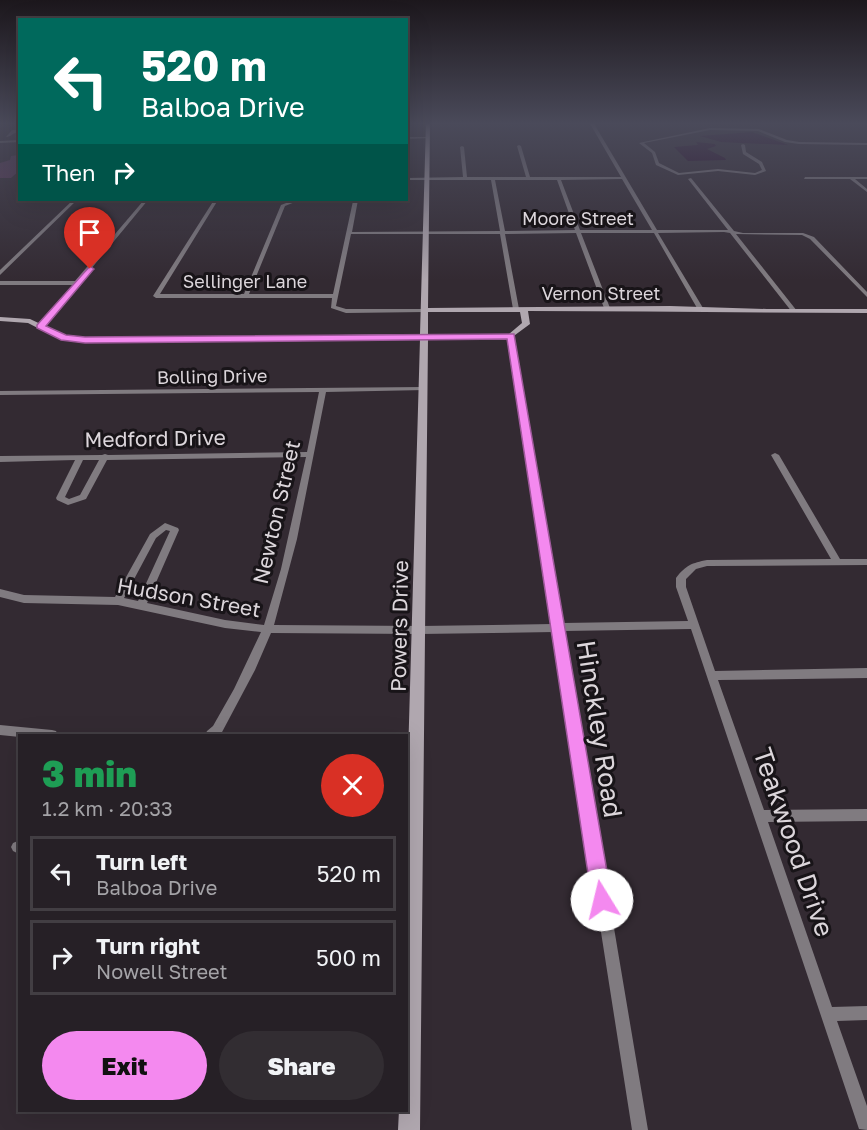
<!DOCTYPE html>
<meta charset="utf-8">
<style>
:root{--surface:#262026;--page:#322d32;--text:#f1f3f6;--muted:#a4a3a7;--line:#423e43;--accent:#f489ef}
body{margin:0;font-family:"Golos Text",sans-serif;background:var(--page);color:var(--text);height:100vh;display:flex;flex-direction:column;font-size:22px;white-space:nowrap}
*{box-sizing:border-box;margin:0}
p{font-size:20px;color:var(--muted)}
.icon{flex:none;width:33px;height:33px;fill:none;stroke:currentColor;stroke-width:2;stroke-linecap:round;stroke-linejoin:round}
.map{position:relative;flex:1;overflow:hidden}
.panel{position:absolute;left:18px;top:734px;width:390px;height:378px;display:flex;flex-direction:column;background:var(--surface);border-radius:0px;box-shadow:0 6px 24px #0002,0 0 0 2px var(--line)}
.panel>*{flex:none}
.top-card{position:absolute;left:18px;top:18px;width:390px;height:183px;border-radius:0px;box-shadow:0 6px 24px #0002,0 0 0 2px var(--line);background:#00695c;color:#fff;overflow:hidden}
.pin{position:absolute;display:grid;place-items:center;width:51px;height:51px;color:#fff;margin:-62px -26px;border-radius:50% 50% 50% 0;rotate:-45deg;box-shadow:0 0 6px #0007}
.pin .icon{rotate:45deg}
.me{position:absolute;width:66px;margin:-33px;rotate:351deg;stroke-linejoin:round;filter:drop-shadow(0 0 4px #0008)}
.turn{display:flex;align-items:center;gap:21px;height:126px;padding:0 24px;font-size:27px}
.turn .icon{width:78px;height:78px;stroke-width:2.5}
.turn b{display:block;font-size:42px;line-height:51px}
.then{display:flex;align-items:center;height:57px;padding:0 24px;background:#0003;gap:12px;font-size:22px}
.round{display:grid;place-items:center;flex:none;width:63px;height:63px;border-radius:32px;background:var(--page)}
.headline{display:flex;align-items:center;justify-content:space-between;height:102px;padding:0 24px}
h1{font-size:36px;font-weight:800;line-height:45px;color:#1e9e55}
.button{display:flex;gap:12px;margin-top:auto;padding:12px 24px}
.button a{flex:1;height:69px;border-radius:36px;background:var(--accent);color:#111;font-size:24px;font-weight:800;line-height:69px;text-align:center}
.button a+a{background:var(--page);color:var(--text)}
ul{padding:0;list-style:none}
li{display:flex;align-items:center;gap:18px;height:75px;margin:0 12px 9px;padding:0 12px;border:3px solid var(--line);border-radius:0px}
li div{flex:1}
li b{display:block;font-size:22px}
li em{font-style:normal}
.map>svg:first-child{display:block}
.green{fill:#5a3758}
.water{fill:#240124}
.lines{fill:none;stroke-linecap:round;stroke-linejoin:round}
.street{fill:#807b80;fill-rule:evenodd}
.secondary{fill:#b0a7af;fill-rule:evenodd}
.route{fill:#f489ef;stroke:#9f599b;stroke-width:1.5}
.labels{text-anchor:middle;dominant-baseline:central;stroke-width:6;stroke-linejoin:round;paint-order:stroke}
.far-street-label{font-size:18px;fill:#dcd6db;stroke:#181418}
.street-label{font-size:21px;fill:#dcd6db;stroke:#181418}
.near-street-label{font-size:26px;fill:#dcd6db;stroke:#181418}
</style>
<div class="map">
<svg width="867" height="1130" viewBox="0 0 867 1130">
<rect width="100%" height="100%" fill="#332a32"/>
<path class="green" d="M19,155V171L11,178H0V163L10,160L11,156Z"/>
<path class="water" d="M752,132L788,145L721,142L700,136Z
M696,142L715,144L716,146L707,149L725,158L726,160L688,161L674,147L698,145Z"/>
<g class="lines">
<path class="street" d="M589,122H593L657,230H728L688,179L691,178L734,231L743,233H803L814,237L867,292V297L810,239L802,235L736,234L797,311L792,312L730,233L724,232L658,233L703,308L700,310L697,308L654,233H581L610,308L607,310L604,308L576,233L505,234L519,309L516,311L513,309L500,234H351L336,306L346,309H427V311L425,312L346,313L331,308L332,298H156L153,296L214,200H218L160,294H244L281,205L294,200H358L352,232L500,231L491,180H406V178L463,177L460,147L462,146L464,147L467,177H526L517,146L519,145L521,146L530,177H621ZM622,179L652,230H580L561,180ZM495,180H557L575,230L505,231ZM353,201L333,294H249L285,206L295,202Z
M710,128L759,129L787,140L799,142L867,143V145L799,144L785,142L758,131L710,130L644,143L655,152L659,163L679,173L718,169L755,173L762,170L759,164L743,154L741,145L743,144L745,145L746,152L762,162L766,171L755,175L718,171L678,175L656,165L652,153L639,143Z
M12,130H20V132C13,132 11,137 6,137Z
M406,137H428L430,138L406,139Z
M20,140V142L0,143V141Z
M805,177H867V179H855L867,189V192L850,179H804Z
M73,200H77L0,275V270Z
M144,200H148L43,327L38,326L73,285H0V281H75Z
M511,334L514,336L563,623L688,621L676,587V578C686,565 692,563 707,560L831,559L771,455L775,453L779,455L840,559H867V565L707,566L696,569L686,579V587L715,671L867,668V678L718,680L764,810L867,809V821L768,822L832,1007L867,1006V1020L837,1021L867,1106V1130L859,1129L691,629L564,631L648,1130H632L554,632L420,634L271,633L255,670L221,734L219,735H205L207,731L213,726L234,689L261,632L225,628L118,605L24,603L0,597V589L24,595L115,597L150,534L165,523L178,528L179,530L147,603L225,620L264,625L281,569L306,457L107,460L86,499L68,505L57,500L56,498L75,460L0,462V456L102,455L105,454L108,455L307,452L319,392L0,395V391L423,387L426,389L425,390L326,392L297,539L274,625L420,626L553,624L508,336ZM83,460H99L80,495L69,499L65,497ZM166,530L170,531L138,601L124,598L156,538Z
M0,725L52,730L56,731L58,735H20V737L0,735Z
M20,840V852L17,853L13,851L11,847L13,843Z"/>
<path class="secondary" d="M426,122H430L428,308L670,306L767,309H867V313C754,313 641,311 528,311L530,324L511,338L428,339L420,1130H398L399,1110H406V827L420,339L85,342L61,340L28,323L0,321V317L30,319L66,336L85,338L420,334ZM428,312H520L522,323L509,334H428Z
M862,122H867V125Z"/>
</g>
<linearGradient id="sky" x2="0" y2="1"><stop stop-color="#1c171c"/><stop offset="0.44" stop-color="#4a4a5a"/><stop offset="1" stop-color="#4a4a5a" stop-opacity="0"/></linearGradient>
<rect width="867" height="280" fill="url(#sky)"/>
<path class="route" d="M90,266L94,269L93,270L46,326L66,335L85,337L514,334L612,900L609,907L602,910L595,907L592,900L507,339L85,343L61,340L37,328V325Z"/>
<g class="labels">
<g class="far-street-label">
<text x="578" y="218">Moore Street</text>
<text x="245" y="281">Sellinger Lane</text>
<text x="601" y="293">Vernon Street</text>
<text transform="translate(212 376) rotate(-1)">Bolling Drive</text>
</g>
<g class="street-label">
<text transform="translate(155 438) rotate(-1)">Medford Drive</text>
<text transform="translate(276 512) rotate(-77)">Newton Street</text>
<text transform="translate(189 597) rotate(10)">Hudson Street</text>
<text transform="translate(399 626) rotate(-89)">Powers Drive</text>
</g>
<g class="near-street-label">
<text transform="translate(600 729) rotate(81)">Hinckley Road</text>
<text transform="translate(794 842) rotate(71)">Teakwood Drive</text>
</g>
</g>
</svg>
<div class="pin" style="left:90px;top:269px;background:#d93025"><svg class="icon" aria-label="arrive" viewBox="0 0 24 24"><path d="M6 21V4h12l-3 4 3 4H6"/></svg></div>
<svg class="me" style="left:602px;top:900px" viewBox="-20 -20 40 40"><circle r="19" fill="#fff"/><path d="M0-13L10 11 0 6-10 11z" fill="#f489ef"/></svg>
<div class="top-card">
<div class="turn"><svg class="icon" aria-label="left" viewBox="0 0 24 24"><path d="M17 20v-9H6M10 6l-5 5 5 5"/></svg><div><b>520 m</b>Balboa Drive</div></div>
<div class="then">Then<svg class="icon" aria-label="right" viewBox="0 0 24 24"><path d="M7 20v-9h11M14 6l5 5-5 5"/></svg></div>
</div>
<section class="panel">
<div class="headline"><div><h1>3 min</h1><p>1.2 km · 20:33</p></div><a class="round" style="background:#d93025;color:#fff"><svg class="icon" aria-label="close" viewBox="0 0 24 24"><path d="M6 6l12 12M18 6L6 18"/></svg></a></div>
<ul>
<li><svg class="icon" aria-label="left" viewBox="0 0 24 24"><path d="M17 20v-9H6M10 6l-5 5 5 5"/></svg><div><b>Turn left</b><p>Balboa Drive</p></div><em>520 m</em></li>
<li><svg class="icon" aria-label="right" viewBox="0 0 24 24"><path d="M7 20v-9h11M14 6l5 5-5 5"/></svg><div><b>Turn right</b><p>Nowell Street</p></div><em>500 m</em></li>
</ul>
<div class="button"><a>Exit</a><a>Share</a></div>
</section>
</div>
